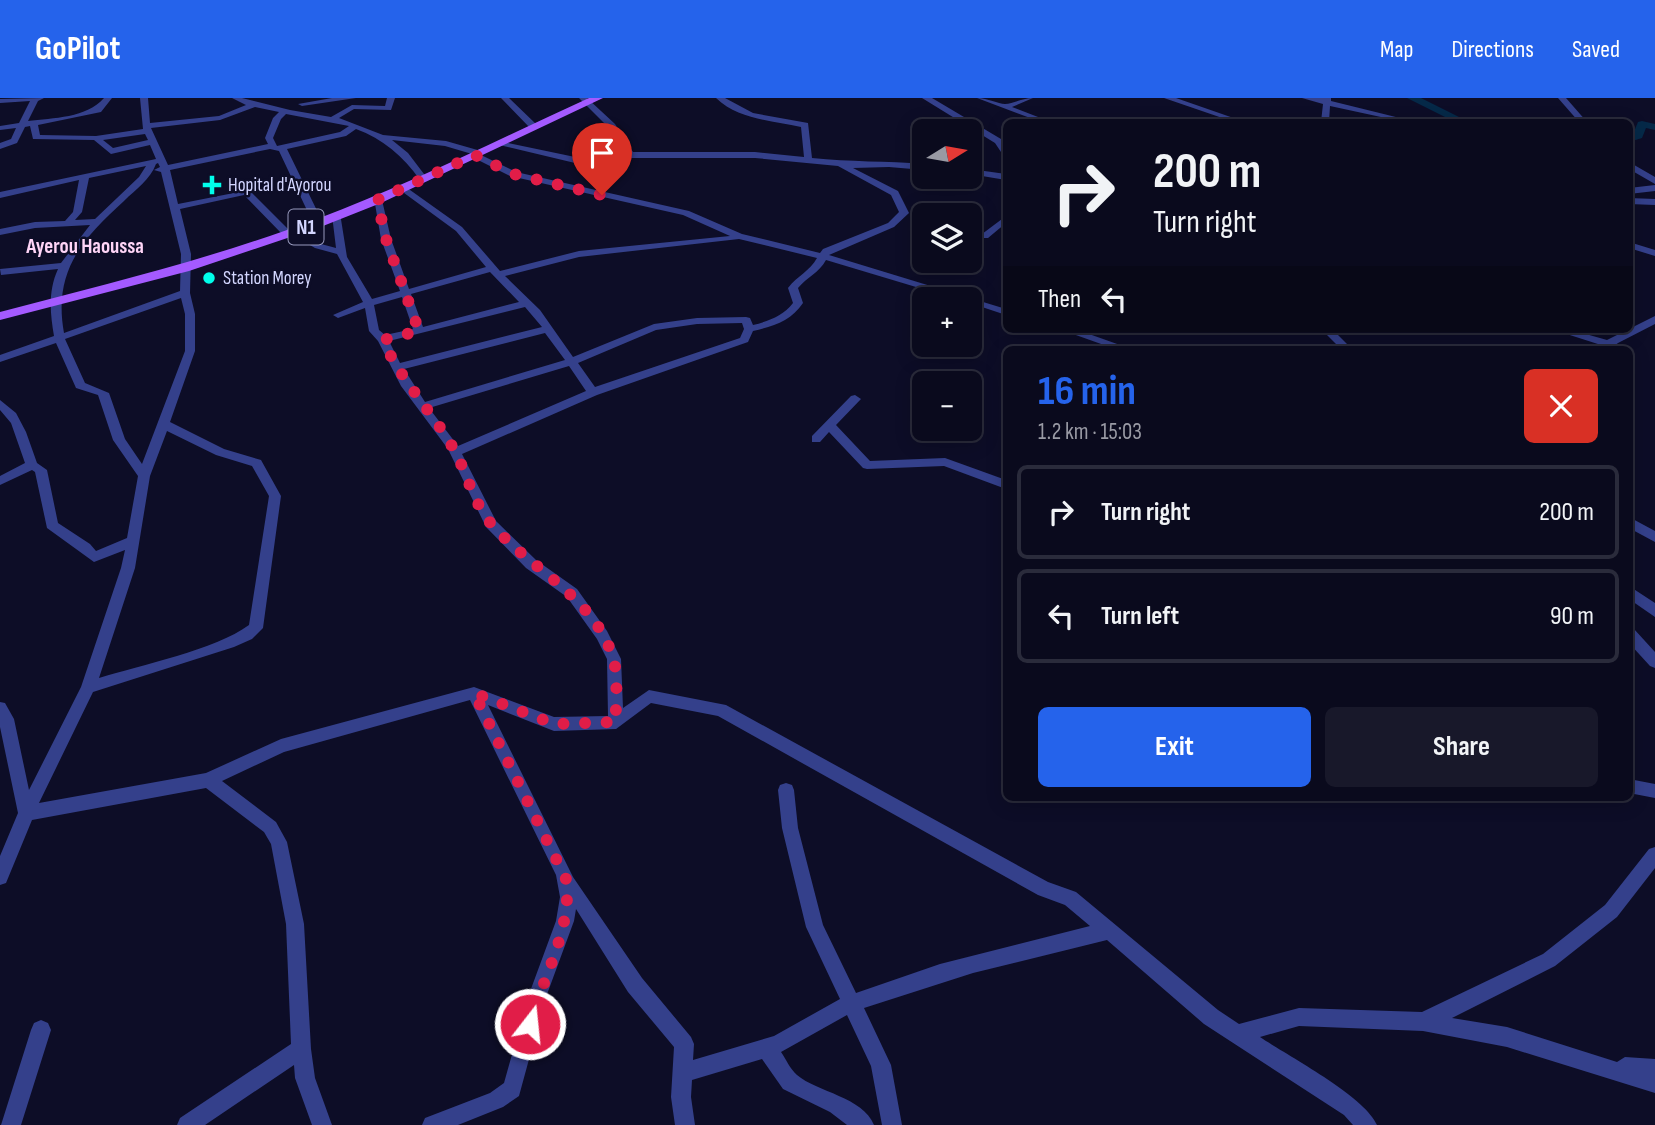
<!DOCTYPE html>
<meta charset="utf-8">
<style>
:root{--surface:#0a0a1d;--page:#18182a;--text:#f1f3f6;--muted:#999aa4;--line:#2a2b3b;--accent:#2563eb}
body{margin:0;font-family:"Sofia Sans Condensed",sans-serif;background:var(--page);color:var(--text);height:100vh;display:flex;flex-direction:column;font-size:26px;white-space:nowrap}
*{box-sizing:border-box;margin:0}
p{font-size:23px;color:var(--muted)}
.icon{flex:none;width:38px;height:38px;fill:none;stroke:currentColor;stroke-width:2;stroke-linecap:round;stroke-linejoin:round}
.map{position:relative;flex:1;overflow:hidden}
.drawer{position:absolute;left:1003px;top:248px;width:630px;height:455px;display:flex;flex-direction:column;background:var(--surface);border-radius:10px;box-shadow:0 4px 18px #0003,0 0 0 2px var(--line)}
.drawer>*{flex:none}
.top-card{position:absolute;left:1003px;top:21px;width:630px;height:214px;border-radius:10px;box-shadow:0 4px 18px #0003,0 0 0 2px var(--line);background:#0a0a1d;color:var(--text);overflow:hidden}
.needle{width:46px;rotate:79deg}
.tools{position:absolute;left:912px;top:21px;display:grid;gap:14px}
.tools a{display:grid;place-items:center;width:70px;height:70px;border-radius:10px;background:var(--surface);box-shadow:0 4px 18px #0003,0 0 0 2px var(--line);font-size:35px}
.pin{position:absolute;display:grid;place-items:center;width:60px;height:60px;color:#fff;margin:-72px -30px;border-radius:50% 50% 50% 0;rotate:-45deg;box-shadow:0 0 7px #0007}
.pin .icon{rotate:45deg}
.me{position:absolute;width:77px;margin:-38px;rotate:16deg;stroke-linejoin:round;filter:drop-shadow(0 0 5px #0008)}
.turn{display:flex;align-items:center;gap:24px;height:147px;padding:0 35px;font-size:32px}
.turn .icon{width:91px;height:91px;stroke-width:2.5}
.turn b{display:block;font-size:49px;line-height:60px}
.then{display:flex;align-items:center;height:66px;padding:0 35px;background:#0003;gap:14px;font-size:26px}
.round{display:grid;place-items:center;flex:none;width:74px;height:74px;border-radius:10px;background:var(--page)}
.summary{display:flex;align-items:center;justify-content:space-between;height:119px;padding:0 35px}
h1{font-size:42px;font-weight:700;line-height:52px;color:var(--accent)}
.button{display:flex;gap:14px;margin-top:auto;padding:14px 35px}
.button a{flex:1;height:80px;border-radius:10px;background:var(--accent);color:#fff;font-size:28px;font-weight:700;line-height:80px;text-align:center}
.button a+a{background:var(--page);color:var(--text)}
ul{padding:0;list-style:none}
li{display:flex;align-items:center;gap:21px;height:94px;margin:0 14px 10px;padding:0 21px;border:4px solid var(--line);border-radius:10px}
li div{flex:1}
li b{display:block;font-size:26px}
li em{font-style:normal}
header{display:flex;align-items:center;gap:42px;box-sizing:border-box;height:98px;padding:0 35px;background:var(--accent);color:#fff}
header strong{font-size:33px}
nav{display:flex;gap:38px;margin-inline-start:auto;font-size:24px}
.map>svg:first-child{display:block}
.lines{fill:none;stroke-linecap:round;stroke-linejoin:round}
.river{fill:#052948;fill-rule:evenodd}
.minor{fill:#34408b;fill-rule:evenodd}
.major{fill:#a45aff;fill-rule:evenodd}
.route{stroke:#e11d48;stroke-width:12;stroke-dasharray:0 21.6}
.poi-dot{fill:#00feeb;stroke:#0d0d27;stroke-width:2.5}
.labels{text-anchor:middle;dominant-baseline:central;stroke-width:5;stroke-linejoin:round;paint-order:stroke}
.far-poi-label{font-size:19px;fill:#d3d6ff;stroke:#0d0d27;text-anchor:start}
.shield{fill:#0d0d27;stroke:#989abe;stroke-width:2}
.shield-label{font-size:21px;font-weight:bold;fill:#d3d6ff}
.far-quarter-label{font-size:21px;font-weight:bold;fill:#ffd5f7;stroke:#0d0d27}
</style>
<header>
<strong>GoPilot</strong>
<nav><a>Map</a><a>Directions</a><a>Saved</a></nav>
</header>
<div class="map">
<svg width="1655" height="1027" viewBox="0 0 1655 1027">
<rect width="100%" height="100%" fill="#0d0d27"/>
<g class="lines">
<path class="river" d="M1407,0H1421L1469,24H1455Z
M1642,23L1655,26V32L1646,30L1642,40L1629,44V37L1633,36L1638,24Z"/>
<path class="minor" d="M44,0L38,3L28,23C53,20 87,20 104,0H112L101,14L38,27L40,37L96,38L143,31L140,0H148L150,25L219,18L246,7L232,0H242L290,12L331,19L352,7L385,8L387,0H395L391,12L354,11L339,20L383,37L446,43L481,53V57L516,74L689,113L742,136L820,155L823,151L888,125L899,114L891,97L838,68L755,60H631L575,65L495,46L499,43L575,59L625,55L609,30L579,0H587L615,26L633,54H755L804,59L801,29C771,22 739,22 716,0H725L753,15L808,25L812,60C850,64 887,63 924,66V72L889,69L853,70L898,93L909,115L894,129L829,157L1006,211V217L970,205V201H956L826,162C819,175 807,179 798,190L803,205C791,223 774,228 753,233L748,244L597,297L462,356L496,423L536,462L577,491L607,533L621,561L623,610L649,592L726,607L1048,784L1076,794L1218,912L1239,926L1299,910L1422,914L1543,856L1605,807L1649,751L1655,749V770L1617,819L1555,868L1452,920L1507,929L1617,964L1625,959L1655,961V995L1507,949L1423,933L1299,928L1260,939C1288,958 1365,998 1377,1027H1353L1344,1017L1204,926L1107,842L973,875L864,910L891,967L902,1027H882L871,968L847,917L781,954C786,961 790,971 797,977C817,994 863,999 874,1027H847L830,1014L783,991L762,961L692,982L691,999L695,1027H675L671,999L674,949L628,894L576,811L574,823L546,899L519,998L503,1009L458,1027H422L425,1020L490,995L504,985L528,899L556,823L560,799L556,777L470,602L284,654L222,683L276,724L287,744L304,826L311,951L315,980L332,1027H312L295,980L294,967L205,1027H177L180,1020L291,946L286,826L271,746L264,734L206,690L32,722L6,785L0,787V758L18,715L0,629V604L5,605L14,621L29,692L81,589L121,470L125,452L94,464L47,430L35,374L32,372L0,387V378L25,365L11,325L0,312V302L16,315L26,334L37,365L47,372L58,425L90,446L96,453L127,440L138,378L113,342L98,297L76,290L56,245L0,264V257L54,238C50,215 48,193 58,171L1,177L0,171L61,165L90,127L35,130L0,137V131L35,124L65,123L73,114L79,82L0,100V94L156,61L150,47L111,56L94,42L33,41L30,28L25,29L17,45L0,51V45L11,41L16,30L0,32V28L19,25L30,3L0,5V1ZM255,9L279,14L273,20L265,40L268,46L168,67L151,30L220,22ZM286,16L349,28L340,34L277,48L273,40L281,21ZM356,31C383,41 403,58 420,82L427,80L408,55L392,42L445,48L472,56V59L510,78L683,117L730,138L579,153L500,173L462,129L403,87L399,90L400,92L456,133L486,169L409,191L391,141L382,102L374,100L381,141L400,193L372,201L347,159L340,115L332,117L336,150L321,146L297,132L290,133L249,92L178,106L170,72L270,51L279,53L313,125L321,127L323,125L287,51L346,38ZM145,36L148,42L113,50L103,42ZM158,65L160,69L154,72L161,74L181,156L180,193L64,235C53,174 81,142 124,103C136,91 150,82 156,66ZM146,68L139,79L95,121L75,122L82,114L89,80ZM244,97L284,138L291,136L315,150L337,156L363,204L333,217L338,220L365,210L369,233L378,243L401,288L448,351L486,429L526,470L567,499L597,541L607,561L608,618L554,619L474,589L281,641L206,675L39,705L93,594L234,549L252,541L263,530L281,398L261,362L224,351L170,324L195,253V216L190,195L191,156L180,111ZM739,141L817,160C810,173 797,178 788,190L793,205C783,218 769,223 753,227L750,220L746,219L697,220L654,226L573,259L540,212L505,178L579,159ZM490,174L519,204L423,229L411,196ZM402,199L413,231L385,237L379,232L374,207ZM181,200L185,216V253L142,366L125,341L109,295L85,285L65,241ZM525,209L542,229L400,265L389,243ZM742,225L744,231L740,240L595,289L578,265L656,232L697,226ZM545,235L565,262L425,304L404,271ZM569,268L586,293L458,348L429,310ZM167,333L216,357L252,368L269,398L249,527C215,552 141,567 99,580L135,470L150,378ZM651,605L718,618L1038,797L1065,807L1090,828L940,866L856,895L823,827L798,730L794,692L792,687L786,685L780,687L778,692L782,730L806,829L840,901L774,938L693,962L694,946L691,939L642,880L573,779L488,607L554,633L616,631Z
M332,0H356L302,8L298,6Z
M501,0H509L537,27V31H531Z
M922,0H932L1001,41L1006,49V57H1003L995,45Z
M977,0C988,0 998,6 1005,6C1013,6 1022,0 1033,0L1012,9L1051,24H1041Z
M1164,0H1176L1245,24H1234Z
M1302,0H1331V3L1416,24H1404L1330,8L1329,24H1321L1323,6Z
M1558,0H1566L1587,24H1579Z
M1629,64L1655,79V86L1629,71Z
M970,71L1006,76V82L970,76Z
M1655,87V93L1629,96V90Z
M1629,100L1655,101V107L1629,106Z
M1006,118V125L988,140H982V136Z
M1629,144L1655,152V158L1629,150Z
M1655,218V226L1618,245L1609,252H1598L1601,247L1551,231H1568L1607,242Z
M1059,231H1075L1134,252H1118Z
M1321,231H1332L1353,252H1342Z
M855,297L861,301L836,327L870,363L945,360L1006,382V391L944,368L867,371L863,370L829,334L820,344H812V338L851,298Z
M1629,419L1655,433V444L1629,430Z
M1629,488L1655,505V519L1629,501Z
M1629,529L1634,531L1655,554V570L1650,568L1629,545Z
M1629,681L1655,686V700L1629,695Z
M41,922L48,925L51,932L21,1027H1L31,932L34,925Z"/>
<path class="major" d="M589,0H603L381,105L323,128L189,173L0,222V214C107,186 214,160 317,121C410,86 499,41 589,0Z"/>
</g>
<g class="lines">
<path class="route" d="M530,926C543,879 573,829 566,781L474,595L554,626L616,624C615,605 619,579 613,560C595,500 532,472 493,428C473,406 467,373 452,348C430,311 400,281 383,242L419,233L386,141L377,102L475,57L513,76L602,97"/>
</g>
<g class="poi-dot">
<path d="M208.5 76.5h7v7h7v7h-7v7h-7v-7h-7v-7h7z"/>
<circle cx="209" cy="180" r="7"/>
</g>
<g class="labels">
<g class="far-poi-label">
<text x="228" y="87">Hopital d'Ayorou</text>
<text x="223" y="180">Station Morey</text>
</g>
<rect class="shield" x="288.5" y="111.5" width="35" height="35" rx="5"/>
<g class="shield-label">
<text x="306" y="129">N1</text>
</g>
<g class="far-quarter-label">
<text x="85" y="148">Ayerou Haoussa</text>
</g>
</g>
</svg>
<div class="tools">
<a><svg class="needle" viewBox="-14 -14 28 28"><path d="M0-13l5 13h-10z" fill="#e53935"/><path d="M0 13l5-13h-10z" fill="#999aa4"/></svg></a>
<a><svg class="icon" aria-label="layers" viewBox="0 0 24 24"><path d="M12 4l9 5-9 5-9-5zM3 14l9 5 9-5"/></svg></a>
<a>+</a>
<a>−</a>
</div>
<div class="pin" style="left:602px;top:97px;background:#d93025"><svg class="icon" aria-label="arrive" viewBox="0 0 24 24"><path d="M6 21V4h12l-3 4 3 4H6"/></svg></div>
<svg class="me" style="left:530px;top:926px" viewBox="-20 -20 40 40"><circle r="17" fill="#e11d48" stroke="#fff" stroke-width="3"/><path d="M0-11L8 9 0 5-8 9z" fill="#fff"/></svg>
<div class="top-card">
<div class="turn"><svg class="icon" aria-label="right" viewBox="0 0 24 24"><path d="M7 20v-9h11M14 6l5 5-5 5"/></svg><div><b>200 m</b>Turn right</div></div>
<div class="then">Then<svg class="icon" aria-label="left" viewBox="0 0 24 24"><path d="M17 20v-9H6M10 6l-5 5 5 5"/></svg></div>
</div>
<section class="drawer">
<div class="summary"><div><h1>16 min</h1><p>1.2 km · 15:03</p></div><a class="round" style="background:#d93025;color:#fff"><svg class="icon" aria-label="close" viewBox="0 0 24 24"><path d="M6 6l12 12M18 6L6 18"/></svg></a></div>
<ul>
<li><svg class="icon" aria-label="right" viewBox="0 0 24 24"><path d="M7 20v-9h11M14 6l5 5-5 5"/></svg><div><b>Turn right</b></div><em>200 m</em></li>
<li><svg class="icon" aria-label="left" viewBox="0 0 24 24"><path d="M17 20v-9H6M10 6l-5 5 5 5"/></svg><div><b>Turn left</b></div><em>90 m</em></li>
</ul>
<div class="button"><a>Exit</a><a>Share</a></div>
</section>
</div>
